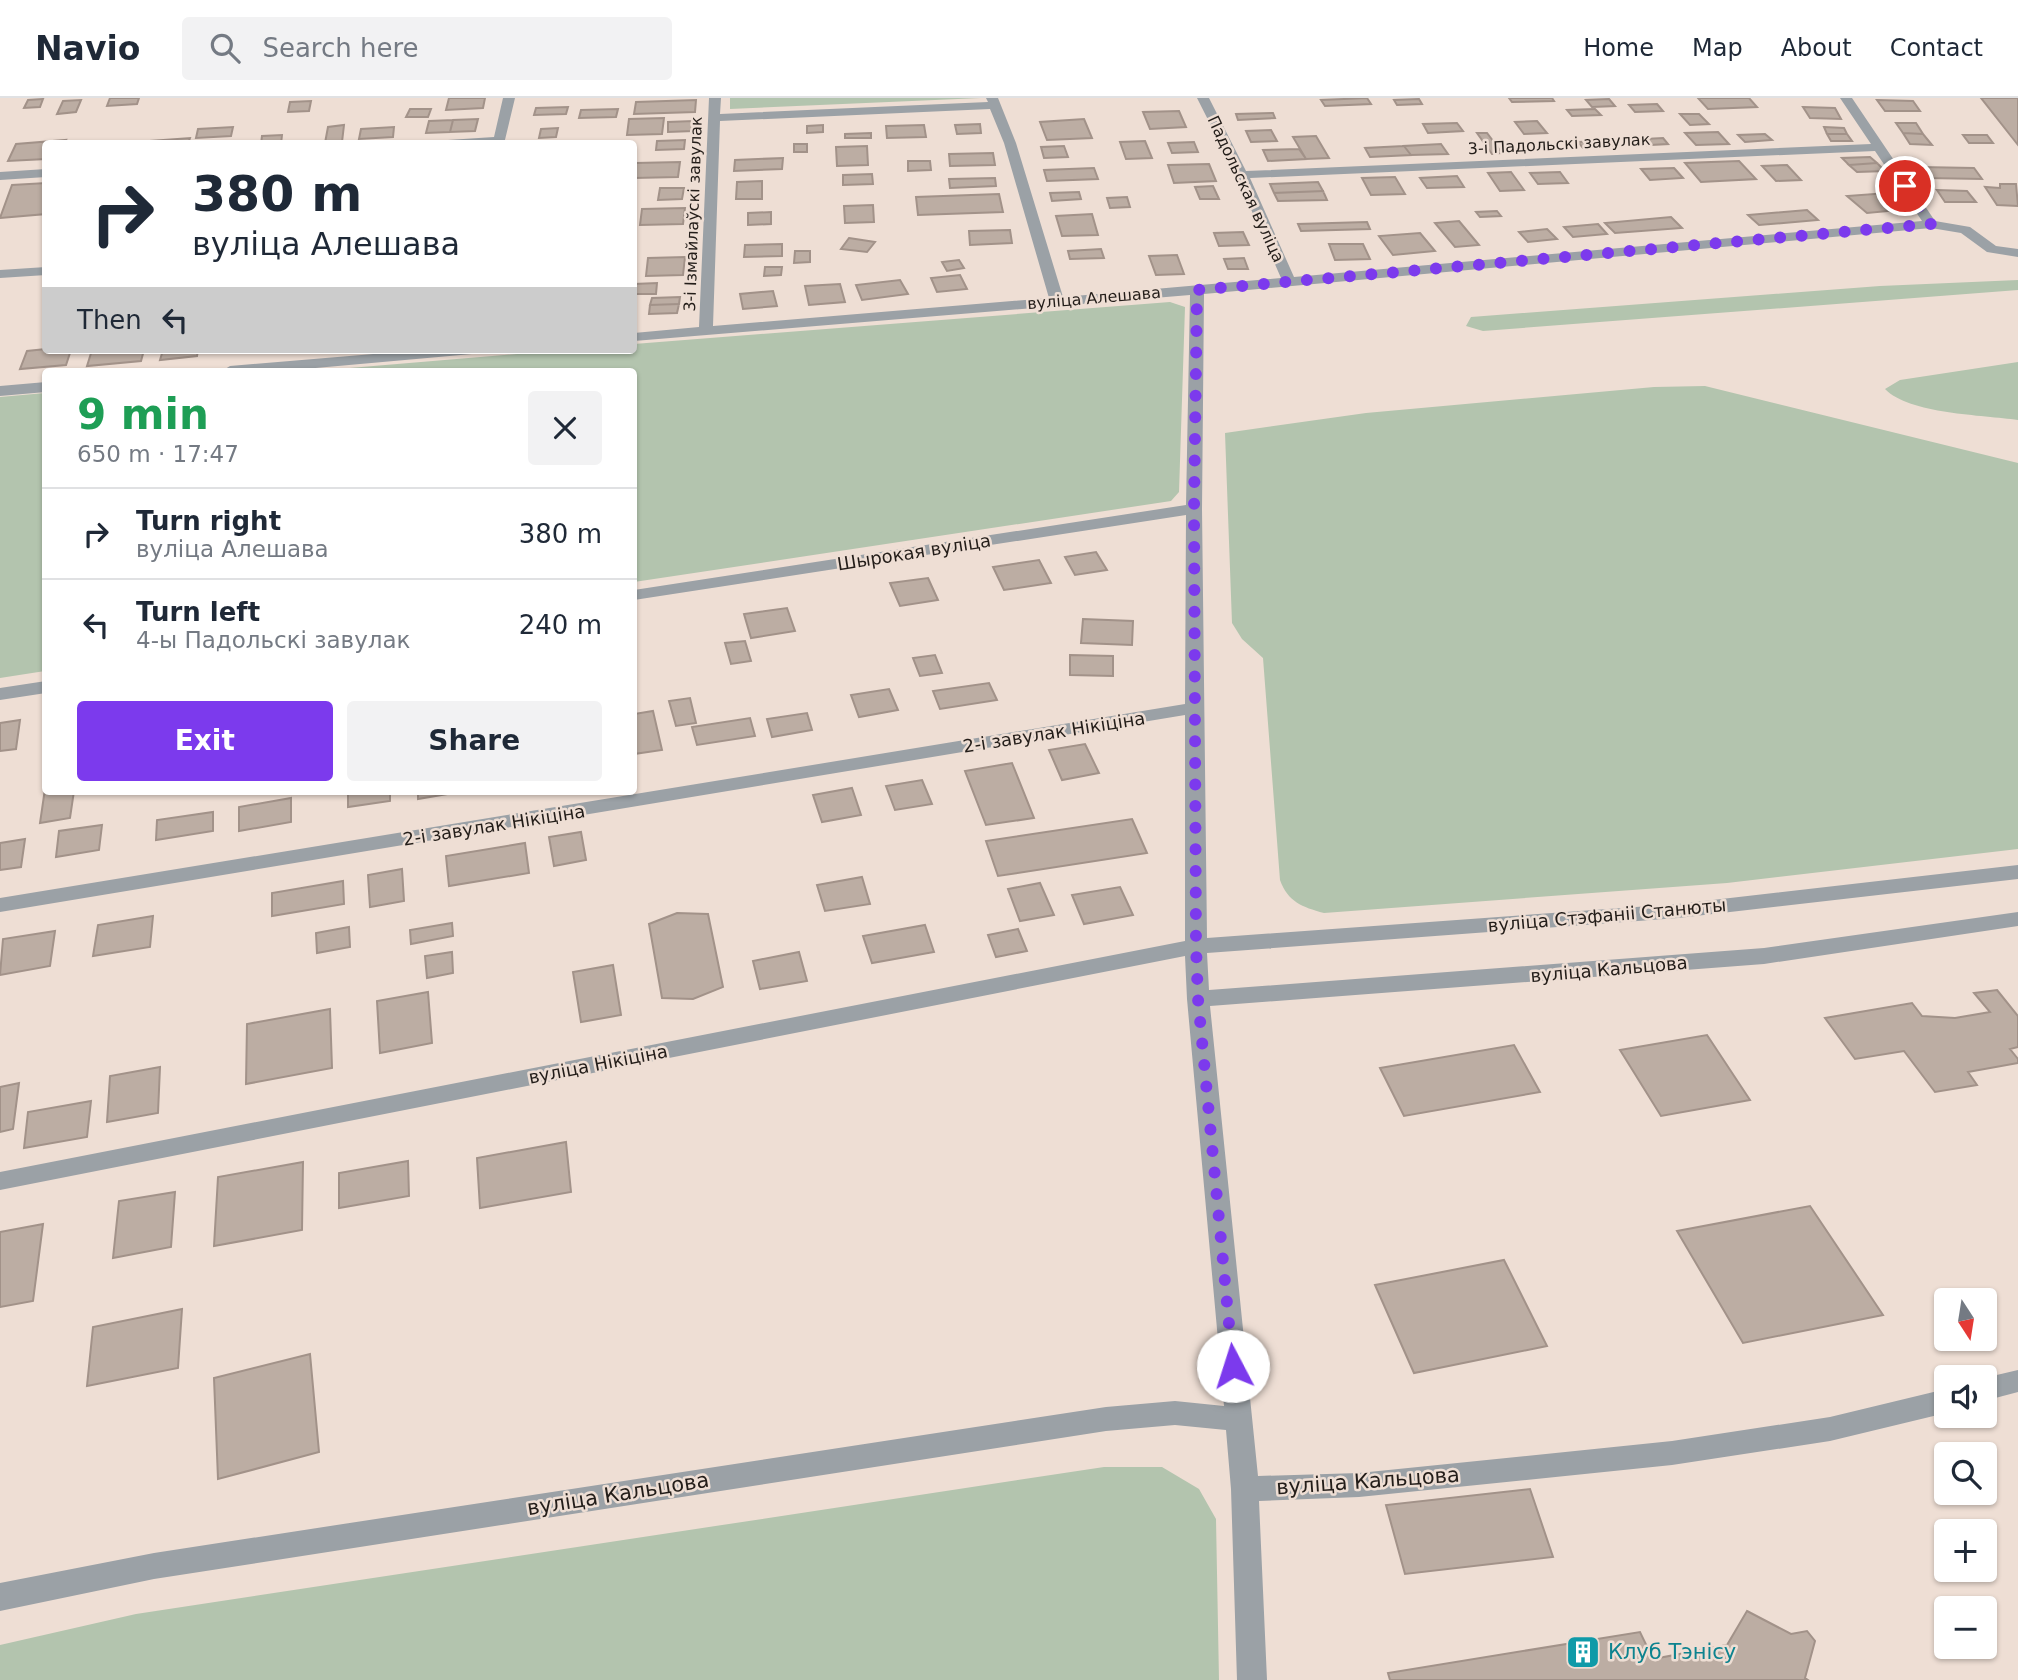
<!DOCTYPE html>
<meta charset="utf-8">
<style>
:root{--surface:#fff;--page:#f2f2f3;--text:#1f2937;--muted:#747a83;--line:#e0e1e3;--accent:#7c3aed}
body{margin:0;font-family:"DejaVu Sans",sans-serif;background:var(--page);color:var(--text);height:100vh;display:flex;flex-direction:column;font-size:26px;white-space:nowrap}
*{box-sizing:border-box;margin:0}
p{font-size:23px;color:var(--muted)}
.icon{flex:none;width:38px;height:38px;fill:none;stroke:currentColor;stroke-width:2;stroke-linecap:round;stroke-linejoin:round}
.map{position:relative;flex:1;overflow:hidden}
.sheet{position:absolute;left:42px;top:270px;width:595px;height:427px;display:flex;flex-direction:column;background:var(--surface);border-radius:7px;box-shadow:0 2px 5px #0004}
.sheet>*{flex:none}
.banner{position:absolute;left:42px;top:42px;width:595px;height:214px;border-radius:7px;box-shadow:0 2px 5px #0004;background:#fff;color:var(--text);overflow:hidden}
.needle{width:46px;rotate:168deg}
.fabs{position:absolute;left:1934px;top:1190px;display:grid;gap:14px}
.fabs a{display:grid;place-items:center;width:63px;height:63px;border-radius:7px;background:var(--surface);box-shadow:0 2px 5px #0004;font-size:35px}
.pin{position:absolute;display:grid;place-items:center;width:60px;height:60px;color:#fff;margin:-30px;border:4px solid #fff;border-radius:50%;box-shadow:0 2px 7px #0007}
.me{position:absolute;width:77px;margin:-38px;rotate:355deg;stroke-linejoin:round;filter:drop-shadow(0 0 5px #0008)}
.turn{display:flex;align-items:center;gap:24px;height:147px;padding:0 35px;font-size:32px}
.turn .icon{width:91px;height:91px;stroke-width:2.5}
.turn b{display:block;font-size:49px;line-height:60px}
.then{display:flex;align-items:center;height:66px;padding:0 35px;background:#0003;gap:14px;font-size:26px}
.round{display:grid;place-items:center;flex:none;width:74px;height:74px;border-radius:7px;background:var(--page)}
.head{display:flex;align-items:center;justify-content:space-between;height:119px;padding:0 35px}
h1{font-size:42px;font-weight:700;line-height:52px;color:#1e9e55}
.action{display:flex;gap:14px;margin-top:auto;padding:14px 35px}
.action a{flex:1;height:80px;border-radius:7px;background:var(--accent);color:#fff;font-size:28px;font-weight:700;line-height:80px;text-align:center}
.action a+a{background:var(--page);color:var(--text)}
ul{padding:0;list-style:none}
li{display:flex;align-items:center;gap:21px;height:91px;padding:0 35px;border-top:2px solid var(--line)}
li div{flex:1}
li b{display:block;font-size:26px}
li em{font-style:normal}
header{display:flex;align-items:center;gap:42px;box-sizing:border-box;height:98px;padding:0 35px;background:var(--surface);border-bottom:2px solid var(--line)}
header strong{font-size:33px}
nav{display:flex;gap:38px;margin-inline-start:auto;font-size:24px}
.search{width:490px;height:63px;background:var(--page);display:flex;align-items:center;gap:18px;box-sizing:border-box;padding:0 24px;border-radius:7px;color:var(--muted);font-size:26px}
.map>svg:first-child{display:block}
.green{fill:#b3c4ae}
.building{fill:#bcada3;stroke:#a29289;stroke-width:2}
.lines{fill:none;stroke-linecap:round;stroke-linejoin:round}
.street{fill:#9ba1a6;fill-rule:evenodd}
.route{stroke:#7c3aed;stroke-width:12;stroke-dasharray:0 21.6}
.labels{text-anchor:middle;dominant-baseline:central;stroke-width:5;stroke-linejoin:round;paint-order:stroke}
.far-street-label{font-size:16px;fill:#231d19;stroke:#eeded4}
.street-label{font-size:18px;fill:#231d19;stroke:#eeded4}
.near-street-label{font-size:21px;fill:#231d19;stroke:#eeded4}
.near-culture-label{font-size:21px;fill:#0d838f;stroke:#eeded4;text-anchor:start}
</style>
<header>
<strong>Navio</strong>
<div class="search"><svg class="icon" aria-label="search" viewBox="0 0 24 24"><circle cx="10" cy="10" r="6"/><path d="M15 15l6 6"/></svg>Search here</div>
<nav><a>Home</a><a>Map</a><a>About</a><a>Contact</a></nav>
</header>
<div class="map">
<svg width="2018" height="1582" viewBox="0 0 2018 1582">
<rect width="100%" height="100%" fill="#eeded4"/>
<path class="green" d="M730,0H981L730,11Z
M2018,182V192L1483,233L1466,228L1471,219L1880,188Z
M1170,204L1185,209L1179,394L1171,403L634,484V273H314L565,252H634V246Z
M2018,264V322C1983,317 1909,316 1885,291L1900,282Z
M1705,288L2018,365V751L1727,785L1324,815C1302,809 1288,804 1280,782L1263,560L1242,541L1232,525L1225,335L1366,315L1654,289Z
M45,295V573L0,580V299Z
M1104,1369H1162L1199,1391L1216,1421L1219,1582H0V1547L136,1516Z"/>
<path class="building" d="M110,0H139L137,6L107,8Z
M449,0H485L483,10L446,12Z
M1367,0L1371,6L1325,8L1321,2Z
M1509,0H1552L1554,3L1512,4Z
M1698,0H1749L1757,9L1708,11Z
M1981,0H2018V47Z
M43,1L40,9L24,10L28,2Z
M1419,1L1422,6L1397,7L1394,2Z
M1609,1L1615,8L1592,9L1586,2Z
M81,2L76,14L57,16L63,3Z
M696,2L695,14L634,16L636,4Z
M1877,2L1913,3L1920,13H1885Z
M311,3L309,13L288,14L290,4Z
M1657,6L1663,13L1635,14L1629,7Z
M568,9L566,16L534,17L536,10Z
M1803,9L1835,10L1841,21L1810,20Z
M410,11H431L428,19H406Z
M618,11L616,19L579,20L581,12Z
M1595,11L1601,17L1572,18L1567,12Z
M1179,13L1186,29L1150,31L1143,14Z
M1273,15L1275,20L1238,22L1236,16Z
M1680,16H1699L1709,26L1690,27Z
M664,20L662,36L627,37L629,21Z
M478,21L475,33L450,34L453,22Z
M1084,21L1092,40L1047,42L1040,24Z
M453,22L450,34L426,35L429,23Z
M693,23V33L668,34V24Z
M1537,23L1547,35L1524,36L1515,24Z
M1457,25L1463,33L1428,35L1423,26Z
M1896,25H1916L1923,36L1903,35Z
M980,26L981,35L957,36L955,27Z
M344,27L342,44L325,45L328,29Z
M823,27V34L807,35V28Z
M924,27L926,39L887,40L886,28Z
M233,29L231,38L196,40L198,31Z
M394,29L393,39L359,41L361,31Z
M1824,29L1844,30L1847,36H1827Z
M558,30L556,39L539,40L541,31Z
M1271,32L1277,43L1251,44L1246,33Z
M1718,34L1729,46L1696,47L1685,35Z
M871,35V40H845V36Z
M1477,35H1487L1502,55L1492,56Z
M1903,35L1923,36L1932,47L1910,46Z
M1765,36L1772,42L1745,44L1738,37Z
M1827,36H1847L1852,43H1831Z
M282,37L281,46H261L262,38Z
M1963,37H1987L1993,45H1969Z
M1316,38L1329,60L1306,61L1293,39Z
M190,40L188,46H135L136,44Z
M1663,40L1668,46L1632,48L1627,42Z
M66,42L64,46H46V61L8,63L16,46Z
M685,42L684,51L656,52L657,43Z
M1145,43L1152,60L1126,61L1120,44Z
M1608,43L1613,49L1583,50L1578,44Z
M1194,44L1198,54L1172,55L1168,45Z
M794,46H807V54H794Z
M1441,46L1448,56L1411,57L1404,48Z
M867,48L868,67L837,68L836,49Z
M1064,48L1068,59L1044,60L1041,49Z
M1404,48L1411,57L1370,59L1365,50Z
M1299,51L1306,61L1268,63L1263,52Z
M993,55L995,67L950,68L949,56Z
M1870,59L1877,65L1849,67L1842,60Z
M783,60L782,71L734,73L735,62Z
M908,63H930L931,72L908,73Z
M1739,63L1756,81L1701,84L1685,65Z
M680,64L678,79L634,80L636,65Z
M1877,65L1885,73L1857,74L1849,67Z
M1209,66L1216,83L1174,85L1168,67Z
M1787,67L1801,82L1776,83L1762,68Z
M1919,69L1974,70L1982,81L1926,80Z
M1094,70L1098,81L1047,83L1044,72Z
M1674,70L1683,80L1650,82L1641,71Z
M1511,74L1524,92L1500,93L1488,75Z
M1560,74L1568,85L1538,86L1530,75Z
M872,76L873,86L843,87V77Z
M1457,78L1464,89L1427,90L1420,80Z
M1395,79L1405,96L1371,97L1362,80Z
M995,80L996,88L950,90L949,81Z
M762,83V101H736L737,84Z
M1318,84L1323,93L1274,95L1270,86Z
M46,85V116L0,120L12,87Z
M2000,86H2016L2018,108L1997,107L1985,89L2000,90Z
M1213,88L1219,101H1200L1195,89Z
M660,90H684L682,101L658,102Z
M1937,92L1967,93L1976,104H1945Z
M1323,93L1327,102L1278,103L1274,95Z
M1079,94L1081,101L1052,103L1050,95Z
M1888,95L1909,111L1867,115L1847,98Z
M999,96L1003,114L918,117L916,99Z
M1127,99L1130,109L1110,110L1107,100Z
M873,107L874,124L845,125L844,108Z
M685,110L683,126L640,127L642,111Z
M1807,112L1818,122L1759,127L1748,117Z
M1497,113L1501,118L1480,119L1476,114Z
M771,114V126L748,127V115Z
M1092,116L1098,137L1062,138L1056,118Z
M1671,119L1682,130L1615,135L1605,125Z
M1459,123L1479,147L1455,149L1435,125Z
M1367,124L1370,131L1301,133L1298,126Z
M1598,126L1607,136L1573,139L1564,129Z
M1547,131L1557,141L1528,144L1519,134Z
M1010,132L1012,145L970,147L969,133Z
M1243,134L1249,147L1219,148L1214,135Z
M1420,135L1435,153L1393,157L1379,138Z
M849,140L875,144L867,154L841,151Z
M782,146V158L744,159L745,147Z
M1329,146H1363L1370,161L1335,162Z
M1101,151L1104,160L1070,161L1068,153Z
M795,153H810V164L794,165Z
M1177,157L1184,176L1156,177L1149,158Z
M685,159L683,177L646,178L648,160Z
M1244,160L1248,171H1228L1224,161Z
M959,162L964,170L947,173L942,164Z
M765,169H782L781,177L764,178Z
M960,177L967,191L937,194L931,180Z
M900,182L908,196L862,202L856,187Z
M657,185L656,196H634V186Z
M840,186L845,204L809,207L805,188Z
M773,193L777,208L743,211L740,196Z
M680,199L679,206L650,207L652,200Z
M679,206L677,215L649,216L650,207Z
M46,251L71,252L66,267L20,271L27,253Z
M92,252H144L141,263L87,268Z
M163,252H198L197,258L160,262Z
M1096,454L1107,472L1075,477L1065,459Z
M1039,462L1051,485L1004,492L993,469Z
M928,480L938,502L900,508L890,485Z
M787,510L795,533L751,540L744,516Z
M1083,521L1133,523L1132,547L1081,545Z
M745,543L751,563L731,566L725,545Z
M935,557L942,575L920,578L913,560Z
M1070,557L1113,558V578L1070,577Z
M989,585L997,602L940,611L933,593Z
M889,591L898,612L859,619L851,597Z
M690,600L696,625L676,628L669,603Z
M653,613L662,652L634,656V616Z
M807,615L812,632L772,639L767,621Z
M750,620L755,638L697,647L692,629Z
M20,622L16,651L0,653V625Z
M1085,646L1099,675L1062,682L1049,652Z
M1012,665L1034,720L986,727L965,673Z
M922,682L932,706L895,712L886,688Z
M46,684V693H74L70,720L40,725Z
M852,690L861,717L822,724L813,697Z
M348,693H390V703L348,709Z
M418,693H465L418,701Z
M291,700V724L239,733V709Z
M213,714V733L156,742L157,722Z
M1132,721L1147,755L998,778L986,743Z
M102,727L99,752L56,759L59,733Z
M581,734L586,762L554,768L549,739Z
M25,741L21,769L0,772V745Z
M525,745L529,775L449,788L446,758Z
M402,771L404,803L370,809L368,777Z
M862,779L870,806L825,813L817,787Z
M343,783L344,806L272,818V795Z
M1040,785L1054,817L1020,823L1008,791Z
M1120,789L1133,817L1084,826L1072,797Z
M677,815L708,816L723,889L693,901L662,900L649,826Z
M153,818L150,849L93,858L98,827Z
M452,825L453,838L411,846L410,832Z
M925,827L934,854L872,865L863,838Z
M349,829L350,849L317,855L316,835Z
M1018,831L1027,853L996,859L988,837Z
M55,833L50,868L0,877L3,841Z
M452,854L453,875L427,880L425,858Z
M799,854L807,883L760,891L753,863Z
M613,867L621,917L581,924L573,874Z
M1997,892L2018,918V949L2010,951L2018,961V965L1968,974L1977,987L1935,994L1904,953L1855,961L1825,920L1912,905L1922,918L1955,920L1990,914L1974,895Z
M428,894L432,945L380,955L377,903Z
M330,911L332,970L246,986L247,926Z
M1707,937L1750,1002L1661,1018L1620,952Z
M1514,947L1540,994L1404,1018L1380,970Z
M160,969L158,1015L107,1024L110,978Z
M19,985L13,1031L0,1034V989Z
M91,1003L87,1039L24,1050L28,1014Z
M566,1044L571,1094L480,1110L477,1060Z
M408,1063L409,1098L339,1110V1075Z
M303,1064L302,1132L214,1148L218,1079Z
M175,1094L171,1149L113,1160L119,1103Z
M1810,1108L1883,1217L1743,1245L1677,1133Z
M43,1126L33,1203L0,1209V1134Z
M1504,1162L1547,1248L1414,1275L1375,1187Z
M182,1211L178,1270L87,1288L93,1229Z
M310,1256L319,1354L218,1381L214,1280Z
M1530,1391L1553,1459L1405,1476L1386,1407Z
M1747,1513L1791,1536L1807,1533L1815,1543L1805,1580L1808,1582H1390L1388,1575L1640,1534L1653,1561L1727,1547Z"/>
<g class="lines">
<path class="street" d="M503,0H515L504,46H442L448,42L494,39Z
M709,0H721L720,16L988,4L986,0H998L1016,45L1063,199L1281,180L1236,77L1197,0H1209L1246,73L1871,46L1840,0H1852L1935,123L1970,129L1996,148L2018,151V159L1987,154L1961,135L1931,130L1204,196L1202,411L1207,840L1678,806L2018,767V781L1678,820L1207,855L1209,892L1764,850L2018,814V828L1764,866L1210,908L1258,1378L1359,1375L1672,1343L1830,1319L1946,1291V1315L1830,1343L1672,1367L1359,1399L1259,1403L1267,1582H1237L1231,1391L1226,1332L1175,1327L1106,1333L154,1481L0,1513V1485L154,1455L1106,1309L1175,1303L1224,1308L1187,901L1185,858L0,1092V1074L1185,843V617L0,814V800L1185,606L1186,417L634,502V492L1186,407L1190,197L634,243V235L699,229ZM990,11L1004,45L1049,200L713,228L720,23ZM1875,53L1922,123L1294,179L1250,80Z
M46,71V79L0,82V74Z
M46,169V177L0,180V172Z
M421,252H479L472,256L282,273H222L230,268Z
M46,284V294L0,298V288Z
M46,583V595L0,602V590Z
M2018,1272V1294L1984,1303V1280Z"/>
</g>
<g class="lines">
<path class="route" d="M1233,1268L1198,901L1196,848L1194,411L1197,192L1931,126L1905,88"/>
</g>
<defs>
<g id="building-square" transform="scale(1.75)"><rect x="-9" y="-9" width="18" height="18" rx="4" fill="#0f9aa8" stroke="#eeded4"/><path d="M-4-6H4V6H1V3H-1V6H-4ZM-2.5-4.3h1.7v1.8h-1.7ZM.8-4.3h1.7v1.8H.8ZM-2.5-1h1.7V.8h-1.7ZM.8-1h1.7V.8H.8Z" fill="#fff"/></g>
</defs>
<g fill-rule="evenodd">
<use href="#building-square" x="1583" y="1554"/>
</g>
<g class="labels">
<g class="far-street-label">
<text transform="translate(1559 46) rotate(-3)">3-і Падольскі завулак</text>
<text transform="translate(1246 91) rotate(65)">Падольская вуліца</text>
<text transform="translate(693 116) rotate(-88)">3-і Ізмайлаўскі завулак</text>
<text transform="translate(1094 200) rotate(-5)">вуліца Алешава</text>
</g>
<g class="street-label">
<text transform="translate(914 454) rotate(-9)">Шырокая вуліца</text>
<text transform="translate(1054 634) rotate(-9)">2-і завулак Нікіціна</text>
<text transform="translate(494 727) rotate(-9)">2-і завулак Нікіціна</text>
<text transform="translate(1607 817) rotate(-5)">вуліца Стэфаніі Станюты</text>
<text transform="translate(1609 871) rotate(-5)">вуліца Кальцова</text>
<text transform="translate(598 966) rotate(-11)">вуліца Нікіціна</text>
</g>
<g class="near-street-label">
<text transform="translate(1368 1383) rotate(-4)">вуліца Кальцова</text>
<text transform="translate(618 1396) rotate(-9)">вуліца Кальцова</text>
</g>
<g class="near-culture-label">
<text x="1608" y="1554">Клуб Тэнісу</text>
</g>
</g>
</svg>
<div class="fabs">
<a><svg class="needle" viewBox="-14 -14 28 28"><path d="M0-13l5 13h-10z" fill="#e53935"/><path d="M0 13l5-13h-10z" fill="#747a83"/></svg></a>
<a><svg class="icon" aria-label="sound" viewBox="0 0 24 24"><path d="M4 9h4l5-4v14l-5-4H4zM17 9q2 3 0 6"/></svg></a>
<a><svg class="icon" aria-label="search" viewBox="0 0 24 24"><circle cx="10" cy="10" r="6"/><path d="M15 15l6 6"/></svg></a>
<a>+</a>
<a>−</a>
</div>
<div class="pin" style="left:1905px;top:88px;background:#d93025"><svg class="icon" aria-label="arrive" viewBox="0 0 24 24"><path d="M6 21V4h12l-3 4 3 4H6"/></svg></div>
<svg class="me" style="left:1233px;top:1268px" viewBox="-20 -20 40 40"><circle r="19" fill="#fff"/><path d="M0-13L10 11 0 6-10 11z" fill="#7c3aed"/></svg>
<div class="banner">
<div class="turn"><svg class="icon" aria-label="right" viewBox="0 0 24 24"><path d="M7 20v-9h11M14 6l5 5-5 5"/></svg><div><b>380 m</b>вуліца Алешава</div></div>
<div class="then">Then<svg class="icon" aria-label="left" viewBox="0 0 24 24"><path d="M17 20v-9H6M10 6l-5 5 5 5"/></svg></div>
</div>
<section class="sheet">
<div class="head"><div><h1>9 min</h1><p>650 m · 17:47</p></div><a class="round"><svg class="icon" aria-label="close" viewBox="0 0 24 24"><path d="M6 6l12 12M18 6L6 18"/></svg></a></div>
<ul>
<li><svg class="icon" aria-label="right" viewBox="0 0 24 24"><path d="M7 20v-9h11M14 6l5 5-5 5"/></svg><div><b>Turn right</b><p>вуліца Алешава</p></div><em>380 m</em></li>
<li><svg class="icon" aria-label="left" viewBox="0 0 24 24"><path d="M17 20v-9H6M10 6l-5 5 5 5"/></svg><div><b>Turn left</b><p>4-ы Падольскі завулак</p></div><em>240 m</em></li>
</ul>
<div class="action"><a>Exit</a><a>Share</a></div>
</section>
</div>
